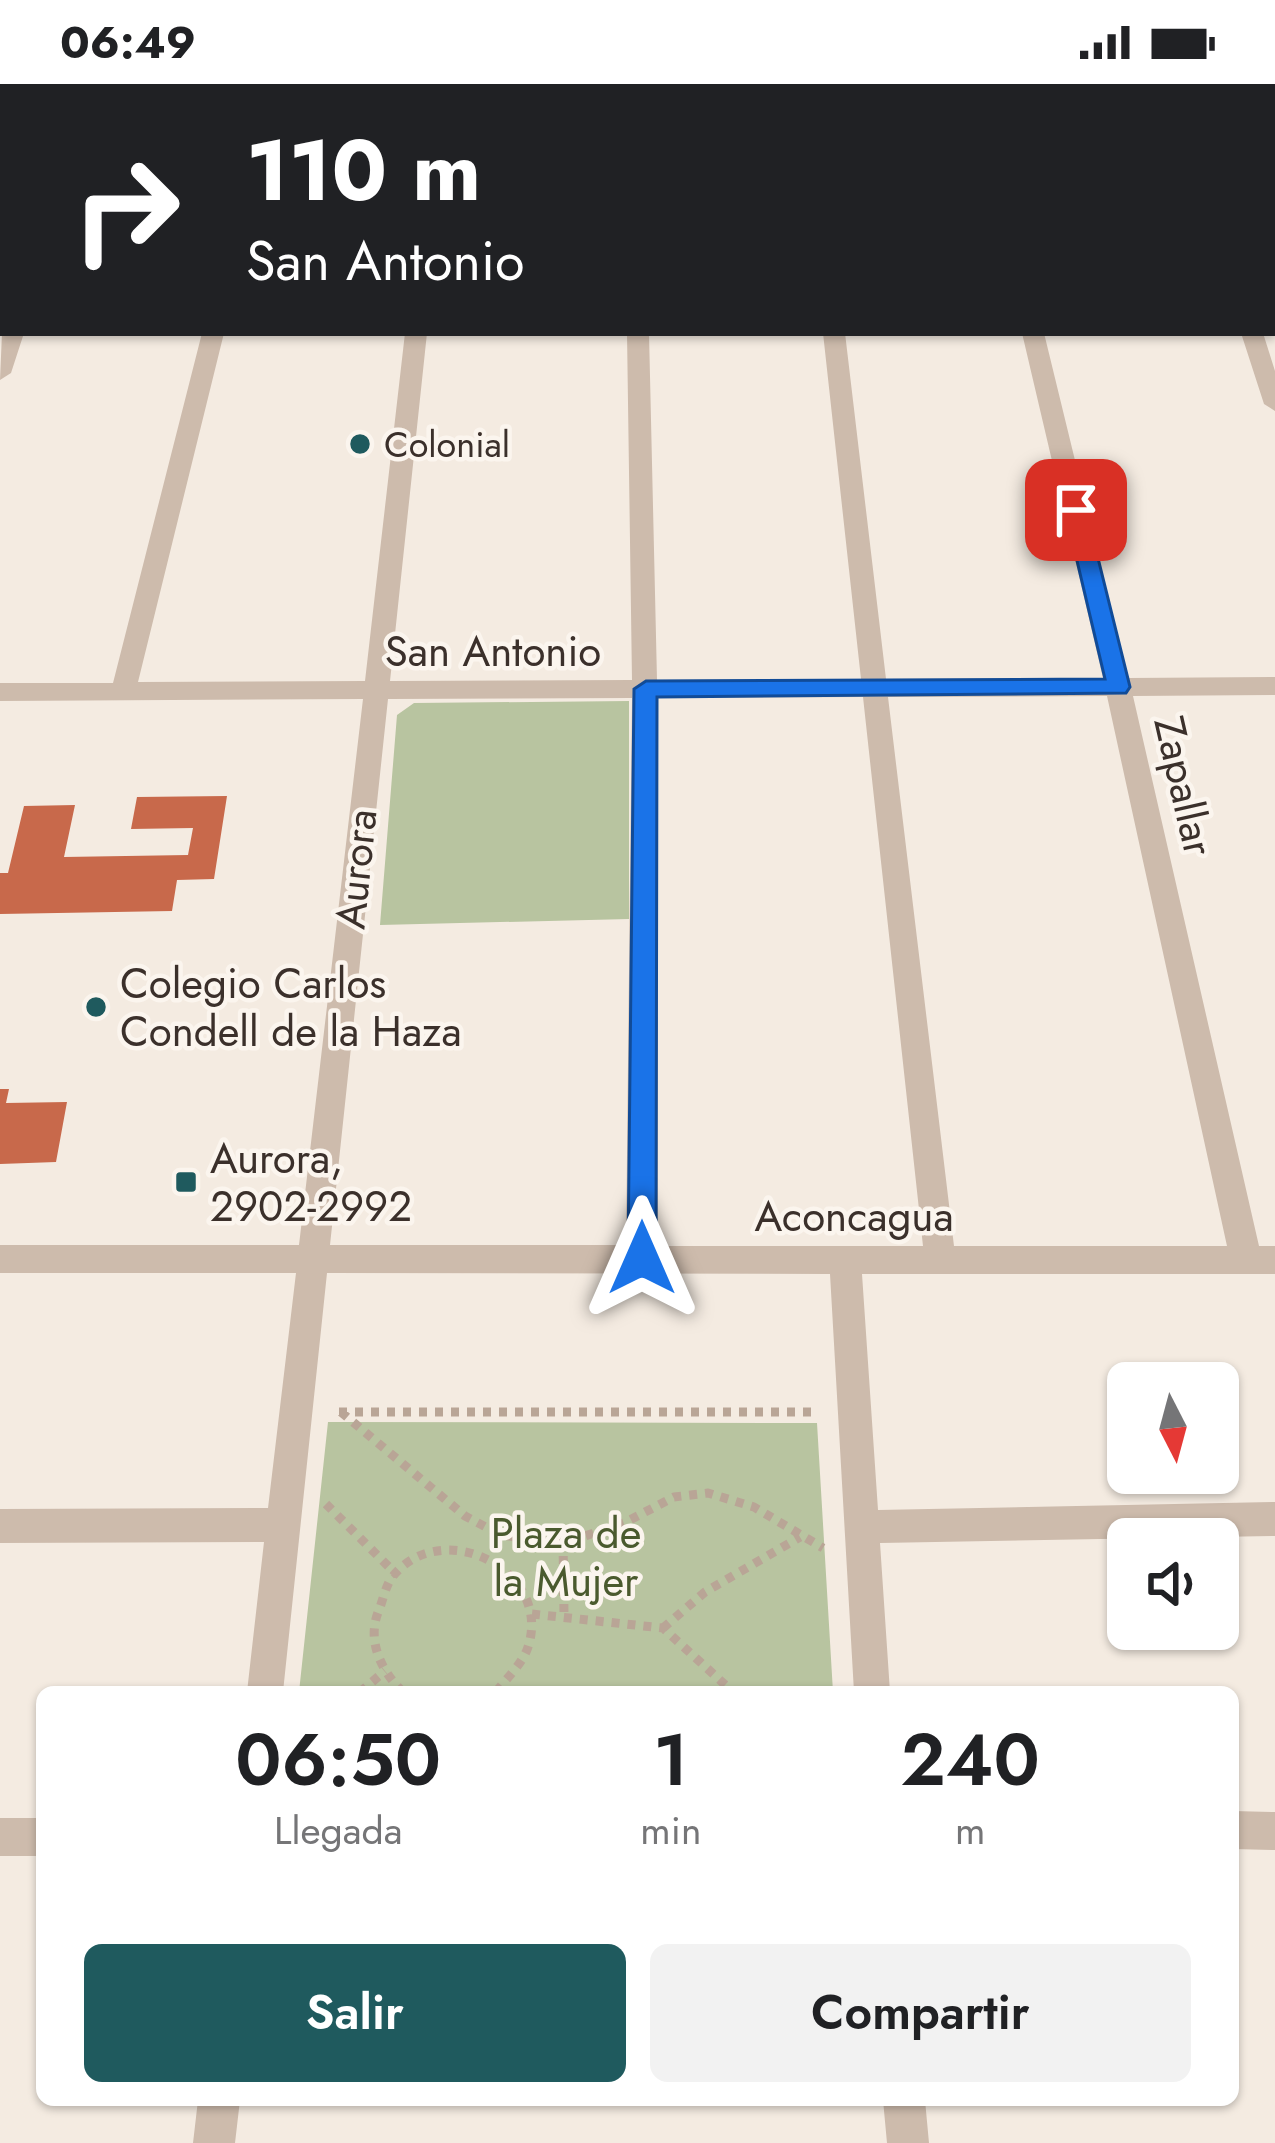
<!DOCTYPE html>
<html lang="es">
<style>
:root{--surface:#fff;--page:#f2f2f2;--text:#202124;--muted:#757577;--accent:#1f5a5e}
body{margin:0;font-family:Jost,sans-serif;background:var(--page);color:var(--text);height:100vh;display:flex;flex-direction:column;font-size:45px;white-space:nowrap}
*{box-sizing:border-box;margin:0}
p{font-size:39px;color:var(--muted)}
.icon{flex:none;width:66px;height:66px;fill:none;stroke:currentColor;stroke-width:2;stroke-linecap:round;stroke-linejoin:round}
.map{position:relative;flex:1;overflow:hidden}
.panel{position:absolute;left:36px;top:1602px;width:1203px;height:420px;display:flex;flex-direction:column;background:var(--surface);border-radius:18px;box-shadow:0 3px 9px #0004}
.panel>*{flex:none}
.hud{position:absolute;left:0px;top:0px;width:1275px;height:252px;box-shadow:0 3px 9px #0004;background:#202124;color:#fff;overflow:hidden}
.needle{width:78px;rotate:174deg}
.tools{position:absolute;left:1107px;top:1278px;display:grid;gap:24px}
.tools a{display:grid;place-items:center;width:132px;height:132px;border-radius:18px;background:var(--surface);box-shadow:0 3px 9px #0004;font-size:60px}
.pin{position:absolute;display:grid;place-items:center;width:102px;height:102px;color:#fff;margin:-51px;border-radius:24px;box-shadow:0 6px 18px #0006}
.me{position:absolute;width:132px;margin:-66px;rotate:0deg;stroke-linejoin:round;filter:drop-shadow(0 0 9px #0008)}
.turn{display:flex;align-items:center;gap:42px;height:252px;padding:0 48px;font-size:54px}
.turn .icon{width:156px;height:156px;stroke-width:2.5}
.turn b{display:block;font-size:84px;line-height:102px}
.eta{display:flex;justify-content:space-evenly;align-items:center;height:204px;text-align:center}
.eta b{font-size:72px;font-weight:600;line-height:84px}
.primary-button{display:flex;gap:24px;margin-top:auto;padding:24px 48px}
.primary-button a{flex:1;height:138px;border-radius:18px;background:var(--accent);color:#fff;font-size:48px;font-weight:600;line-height:138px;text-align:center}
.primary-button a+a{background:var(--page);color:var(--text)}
.status{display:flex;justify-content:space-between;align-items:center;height:84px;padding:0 60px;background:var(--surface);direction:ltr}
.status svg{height:33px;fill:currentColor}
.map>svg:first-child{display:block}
.green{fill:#b8c4a0}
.building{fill:#c8694b}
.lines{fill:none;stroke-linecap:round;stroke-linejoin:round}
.path{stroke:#b9a596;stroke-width:9;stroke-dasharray:8 8;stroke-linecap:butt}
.minor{fill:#cdbbac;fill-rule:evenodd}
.tertiary{fill:#cdbbac;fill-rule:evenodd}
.secondary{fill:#a18a7d;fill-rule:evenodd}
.route{fill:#1a73e8;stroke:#114b97;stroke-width:3}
.poi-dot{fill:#1f5a5e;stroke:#fbf5ee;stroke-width:4.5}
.labels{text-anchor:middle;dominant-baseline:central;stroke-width:9;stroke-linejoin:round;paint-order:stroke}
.far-poi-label{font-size:36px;fill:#3b302b;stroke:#fbf5ee;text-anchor:start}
.street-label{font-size:42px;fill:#3b302b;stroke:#fbf5ee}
.poi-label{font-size:42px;fill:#3b302b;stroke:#fbf5ee;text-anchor:start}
.park-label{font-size:42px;fill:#4a5a2e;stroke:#fbf5ee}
</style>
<div class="status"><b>06:49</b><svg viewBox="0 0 49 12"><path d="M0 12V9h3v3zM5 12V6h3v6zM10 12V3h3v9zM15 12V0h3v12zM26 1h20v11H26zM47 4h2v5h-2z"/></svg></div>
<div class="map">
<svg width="1275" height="2059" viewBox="0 0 1275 2059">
<rect width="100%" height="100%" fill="#f4ebe1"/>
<path class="green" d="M629,617V835L380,841L397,631L414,619Z
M328,1338L817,1339L833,1608H299Z"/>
<path class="building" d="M227,712L214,795L177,796L172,827L0,830V789H8L24,722L75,721L64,773L188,771L193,744L131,745L137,713Z
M0,1005H9L6,1019L67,1018L56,1078L0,1080Z"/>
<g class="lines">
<path class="path" d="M339,1328H816
M341,1328L465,1432L499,1450L530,1456L579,1454L624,1439L674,1413L708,1409L754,1423L823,1464
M326,1420L397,1491
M563,1456L564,1531
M532,1530L663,1544L733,1608
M663,1544L705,1508L800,1453
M360,1608L385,1587
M403,1608C381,1587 366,1556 379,1526C383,1516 386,1500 393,1492C443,1431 553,1487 528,1563C523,1579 506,1595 496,1608"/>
<path class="minor" d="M216,0H233L235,3H214Z
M2,249H24L11,289L0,296Z
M202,249H224L138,598L365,597L405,249H427L390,597L632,596L627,249H649L657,596L861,595L823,249H845L886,595L1103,594L1022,249H1044L1128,594L1275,593V611L1133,612L1259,1162H1275V1190H862L878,1426L1275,1418V1452L880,1459L890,1608H854L830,1190L327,1189L283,1608H247L264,1458L0,1459V1425L268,1424L296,1189H0V1161H299L363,615L0,617V599H113ZM1107,612L1227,1162H954L888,613ZM863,613L923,1162H658V614ZM632,614L626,1161H330L388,615Z
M1233,1727L1275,1728V1766L1233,1765Z
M0,1734H42V1772H0Z
M198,2016H240L235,2059H193Z
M883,2016H925L929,2059H887Z"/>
<path class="tertiary" d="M1095,0H1113L1114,3H1096Z
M1241,249H1263L1275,287V327L1264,320Z"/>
<path class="secondary" d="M1272,198H1275V210H1272Z
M0,203H3V215H0Z"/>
</g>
<path class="route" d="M1076,419L1086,426L1130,603L1126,609L657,613L656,1174L652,1183L642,1187L632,1183L628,1174L634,605L646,597L1105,595L1065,426Z"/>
<g class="poi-dot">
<circle cx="360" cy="360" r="12"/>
<circle cx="96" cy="923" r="12"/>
<rect x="174" y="1086" width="24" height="24" rx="6"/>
</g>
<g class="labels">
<g class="far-poi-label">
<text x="384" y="360">Colonial</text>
</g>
<g class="street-label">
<text x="493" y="567">San Antonio</text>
<text transform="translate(1184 702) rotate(77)">Zapallar</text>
<text transform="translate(356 785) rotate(-84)">Aurora</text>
<text x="854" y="1132">Aconcagua</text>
</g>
<g class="poi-label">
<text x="120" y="899">Colegio Carlos<tspan x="120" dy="48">Condell de la Haza</tspan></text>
<text x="210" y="1074">Aurora,<tspan x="210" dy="48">2902-2992</tspan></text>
</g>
<g class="park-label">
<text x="566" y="1449">Plaza de<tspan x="566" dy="48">la Mujer</tspan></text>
</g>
</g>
</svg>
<div class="tools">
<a><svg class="needle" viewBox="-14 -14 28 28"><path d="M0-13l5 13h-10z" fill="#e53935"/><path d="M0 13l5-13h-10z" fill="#757577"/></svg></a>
<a><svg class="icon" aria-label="sound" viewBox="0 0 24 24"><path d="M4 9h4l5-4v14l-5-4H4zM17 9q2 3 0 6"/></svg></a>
</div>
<div class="pin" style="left:1076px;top:426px;background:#d93025"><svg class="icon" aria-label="arrive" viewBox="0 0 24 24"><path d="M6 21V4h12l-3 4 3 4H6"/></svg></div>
<svg class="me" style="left:642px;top:1174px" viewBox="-20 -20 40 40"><path d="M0-17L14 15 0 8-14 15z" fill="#1a73e8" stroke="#fff" stroke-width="4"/></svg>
<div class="hud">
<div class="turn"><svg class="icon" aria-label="right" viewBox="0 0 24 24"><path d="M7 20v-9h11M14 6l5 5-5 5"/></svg><div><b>110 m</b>San Antonio</div></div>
</div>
<section class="panel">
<div class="eta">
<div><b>06:50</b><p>Llegada</p></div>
<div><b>1</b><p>min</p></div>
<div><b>240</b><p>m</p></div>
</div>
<div class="primary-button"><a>Salir</a><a>Compartir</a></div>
</section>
</div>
